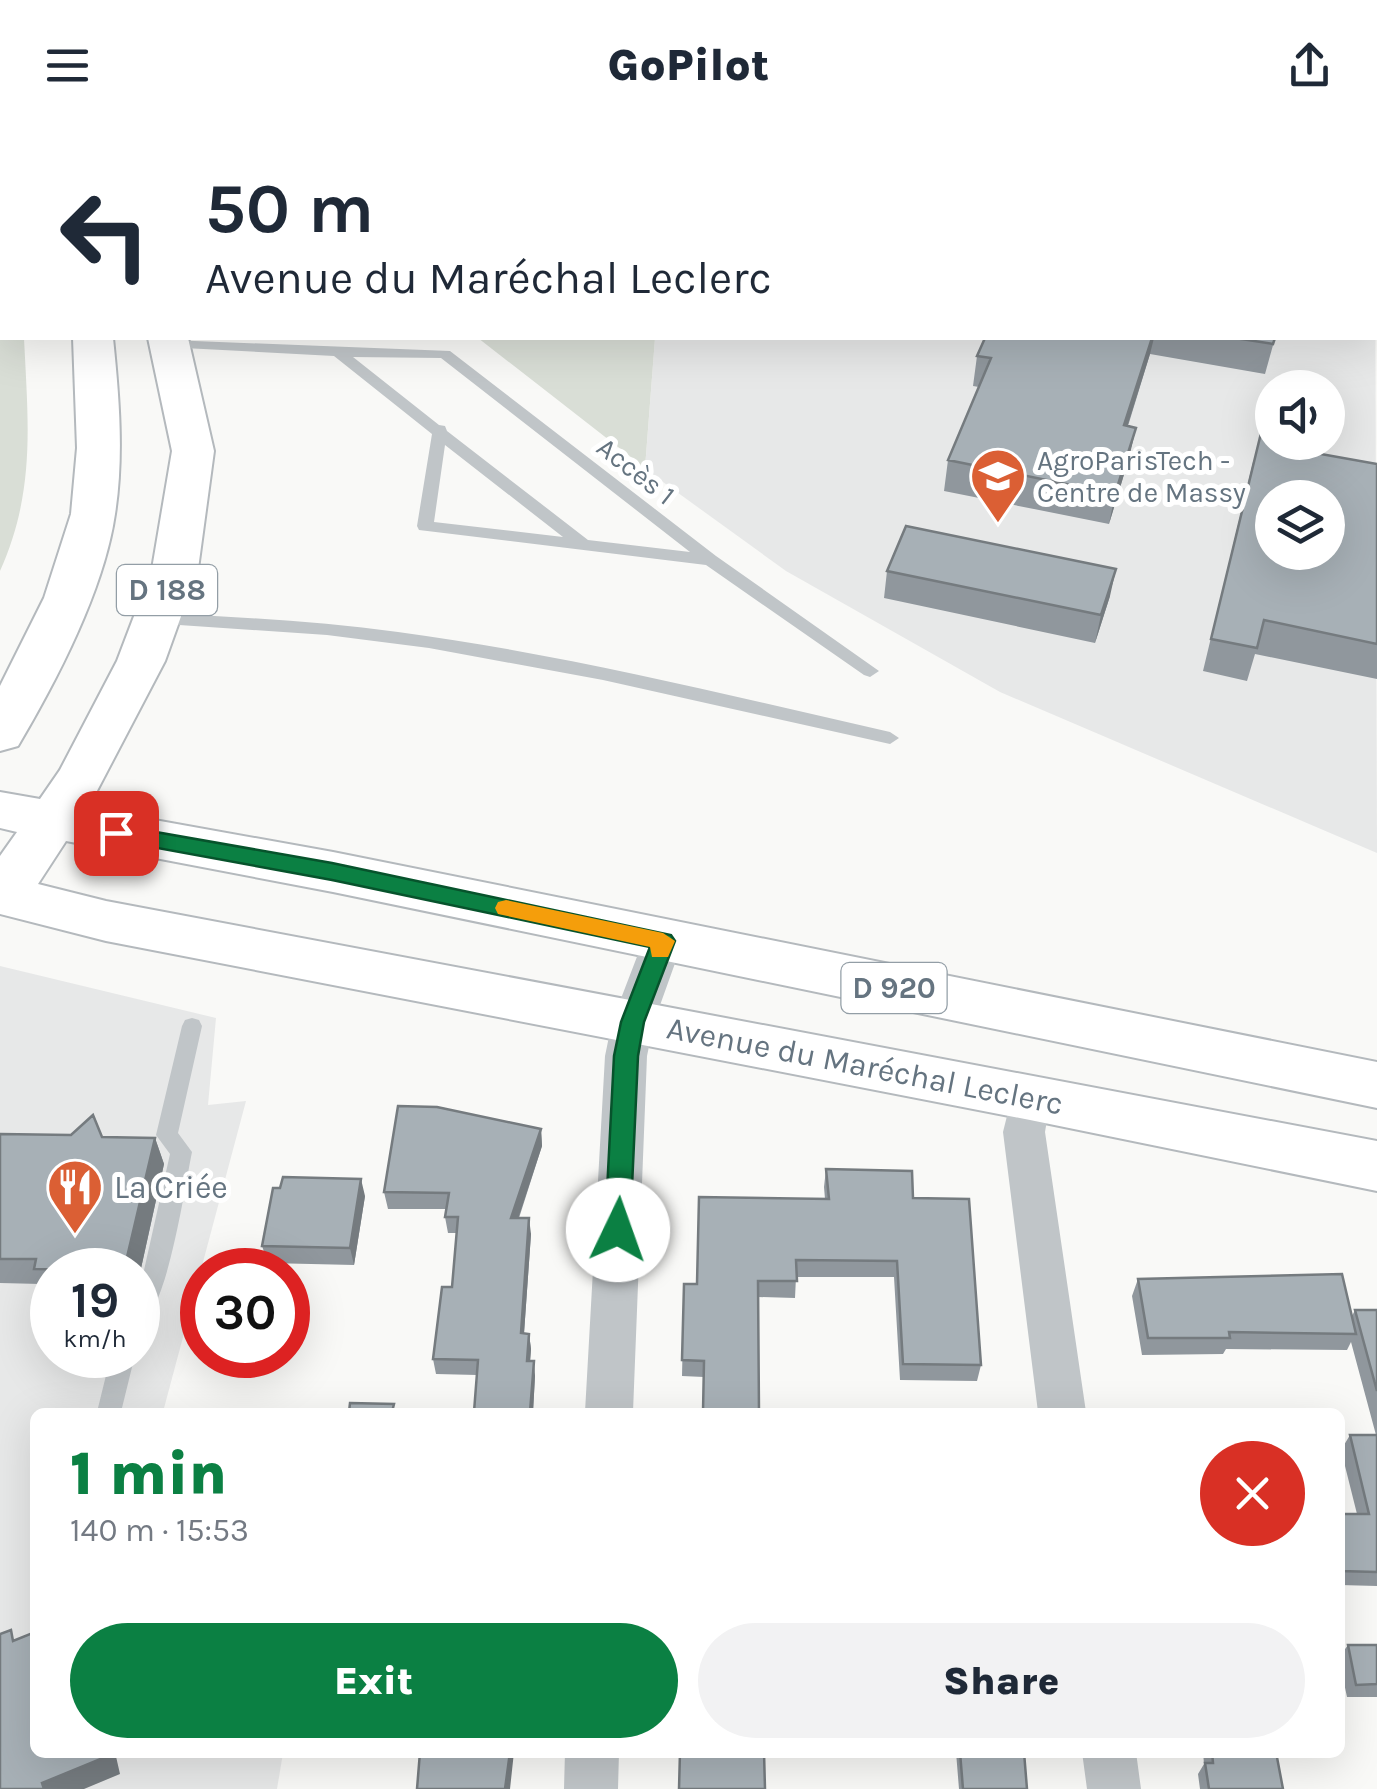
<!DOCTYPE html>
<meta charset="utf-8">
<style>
:root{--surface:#fff;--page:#f2f2f3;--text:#1f2937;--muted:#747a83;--accent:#0b8043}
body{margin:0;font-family:Karla,sans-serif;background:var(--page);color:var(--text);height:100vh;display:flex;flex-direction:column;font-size:38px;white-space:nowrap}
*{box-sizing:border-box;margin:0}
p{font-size:32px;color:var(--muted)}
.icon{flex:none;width:55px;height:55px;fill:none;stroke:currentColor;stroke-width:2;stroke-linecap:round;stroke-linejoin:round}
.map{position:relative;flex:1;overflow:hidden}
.sheet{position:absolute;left:30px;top:1278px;width:1315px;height:350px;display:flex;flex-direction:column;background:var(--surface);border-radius:15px;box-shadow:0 10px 40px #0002}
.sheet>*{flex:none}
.guide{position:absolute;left:0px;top:0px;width:1378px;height:210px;box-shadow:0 10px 40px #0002;background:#fff;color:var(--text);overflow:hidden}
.fabs{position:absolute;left:1255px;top:240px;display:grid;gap:20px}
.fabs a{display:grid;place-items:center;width:90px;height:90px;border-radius:50%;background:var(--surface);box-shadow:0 10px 40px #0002;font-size:50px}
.speed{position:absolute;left:30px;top:1118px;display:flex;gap:20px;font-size:50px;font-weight:700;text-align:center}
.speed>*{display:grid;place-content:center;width:130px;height:130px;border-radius:50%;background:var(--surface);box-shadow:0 10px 40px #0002;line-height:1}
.speed small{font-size:25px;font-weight:400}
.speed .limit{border:15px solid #d22;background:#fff;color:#111}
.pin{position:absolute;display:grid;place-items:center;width:85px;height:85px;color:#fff;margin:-42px;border-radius:20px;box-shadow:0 5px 15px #0006}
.me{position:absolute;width:110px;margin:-55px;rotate:3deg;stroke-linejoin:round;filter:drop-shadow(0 0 8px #0008)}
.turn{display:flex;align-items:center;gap:35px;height:210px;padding:0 40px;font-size:45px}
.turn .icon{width:130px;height:130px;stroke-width:2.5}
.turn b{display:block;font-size:70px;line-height:85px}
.round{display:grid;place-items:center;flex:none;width:105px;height:105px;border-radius:52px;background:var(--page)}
.overview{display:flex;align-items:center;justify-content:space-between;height:170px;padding:0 40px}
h1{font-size:60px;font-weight:800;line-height:75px;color:var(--accent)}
.button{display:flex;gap:20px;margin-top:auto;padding:20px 40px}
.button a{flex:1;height:115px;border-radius:60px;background:var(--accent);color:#fff;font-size:40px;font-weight:800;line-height:115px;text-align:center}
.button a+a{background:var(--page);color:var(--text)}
header{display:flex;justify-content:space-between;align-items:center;height:130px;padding:0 40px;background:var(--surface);font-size:45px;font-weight:800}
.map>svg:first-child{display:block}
.built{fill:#e7e8e8;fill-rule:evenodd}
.green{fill:#d9ded6}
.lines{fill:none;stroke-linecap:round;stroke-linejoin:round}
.primary-casing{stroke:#b4b9bd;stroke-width:4}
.service{fill:#c0c5c8;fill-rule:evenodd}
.minor{fill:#c0c5c8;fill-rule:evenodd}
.primary{fill:#fff;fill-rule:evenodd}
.wall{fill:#90979d}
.shaded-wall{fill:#757b7f}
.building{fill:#a7b0b6;stroke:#757b7f;stroke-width:2.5;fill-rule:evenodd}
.route{fill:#0b8043;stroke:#07532c;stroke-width:2.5}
.slow{fill:#f59e0b}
.labels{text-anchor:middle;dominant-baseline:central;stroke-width:10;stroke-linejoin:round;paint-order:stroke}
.far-poi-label{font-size:28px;fill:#657480;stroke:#fff;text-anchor:start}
.far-street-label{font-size:28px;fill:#657480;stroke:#fff}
.shield{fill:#fff;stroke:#939ea6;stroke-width:2.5}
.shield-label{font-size:30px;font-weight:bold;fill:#657480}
.street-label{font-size:32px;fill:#657480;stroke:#fff}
.poi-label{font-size:32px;fill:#657480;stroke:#fff;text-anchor:start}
</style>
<header><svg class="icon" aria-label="menu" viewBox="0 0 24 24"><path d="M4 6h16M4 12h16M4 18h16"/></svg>GoPilot<svg class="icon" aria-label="share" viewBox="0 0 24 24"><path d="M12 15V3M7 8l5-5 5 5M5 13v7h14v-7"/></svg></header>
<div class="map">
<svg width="1377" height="1659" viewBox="0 0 1377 1659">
<rect width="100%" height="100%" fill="#f9f9f7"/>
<path class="built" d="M1375,74L1377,723L1000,562L786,441L645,339L655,208H1375ZM1272,258H1328V312H1272ZM1272,368H1328V422H1272Z
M0,836L216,888L208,975L246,971L163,1282H35V1622L283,1623L277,1659H0ZM52,1140H138V1225H52Z"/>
<path class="green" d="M0,0L15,2H2V208H24C28,292 36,361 0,441Z
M148,0H1232L1233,2H149Z
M478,208H655L645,338Z"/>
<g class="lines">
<g class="primary-casing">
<path id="primary" d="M53,0H89V2H54Z
M103,0H139V2H104Z
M73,208H113C119,266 124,326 115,384C104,460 57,550 18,616L0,621V556L44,468L71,384L77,318Z
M148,208H188L214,321L198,439L165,531L88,678L333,722L1377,932V978L333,762L66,711L38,754L106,771L1377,1011V1061L1030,990L106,811L0,784V726L17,702L0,698V662L40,669L60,640L117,531L152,439L172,321Z"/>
</g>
<path class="service" d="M1109,0H1125L1126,2H1110Z
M170,210L450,221L716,426L879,541L870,547L864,545L706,435L419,400L417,396L432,304L334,226L165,217V211ZM353,227L441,228L690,422L588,410L447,301L445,296L439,295ZM445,315L563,407L434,392Z
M156,483C237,487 318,491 398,502C564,524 727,565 890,602L899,608L890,614L603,550L429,518L327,505L150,493L147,489L150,485Z
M192,888L199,890L202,896L178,1003L192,1022C185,1055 167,1185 138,1196V1167L170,1024L156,1005L182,896L185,890Z
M111,1225H135L121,1282H97Z"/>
<path class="minor" d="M663,796L677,800L683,811L654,892L647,926L633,1282H585L605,926L612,892L643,811L649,800Z
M1030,949L1045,954L1051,966L1045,1002L1086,1282H1038L1003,1002L1015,954Z
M565,1622H619L618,1659H564Z
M1082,1622H1136L1141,1659H1087Z"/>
<use href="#primary" class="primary"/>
</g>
<path class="wall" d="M985,208H1275L1265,244L1150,224L1128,296L1129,328L1109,394L944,361L948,330L979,257L973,256L977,226Z
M1304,321L1377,334V549L1255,524L1247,551L1203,541L1253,332Z
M887,441L1110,466L1095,513L884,468Z
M541,999L542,1016L519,1088L531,1104L524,1203L529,1204L531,1219L530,1231L535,1246L533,1282H474L477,1245L436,1244L433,1229L452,1157L457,1103H448L445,1087L446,1079H388L384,1062Z
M0,1004L155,1008L164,1034L138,1152V1140H52V1164H46L41,1154L0,1153Z
M826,1039L913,1068L981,1235L977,1251L900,1250L894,1147H796L795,1168L758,1167L704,1247L682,1246L684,1154H697L825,1069L824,1057Z
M365,1066L354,1135L268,1133L262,1116Z
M1138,1149L1352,1186L1355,1180H1377V1456L1340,1455V1384H1357L1341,1320L1350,1305H1376L1351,1212L1347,1220L1226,1219L1223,1224L1142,1225L1132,1166Z
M1348,1515H1377V1567H1347L1340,1534V1526Z
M956,1622H1024L1027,1659H959Z
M1203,1622H1276L1283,1659H1200L1198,1644L1204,1634Z"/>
<path class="shaded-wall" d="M1152,208H1154L1150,224L1118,326L1124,295Z
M1136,298L1129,328L1109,394L1115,364Z
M1116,439L1110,466L1095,513L1101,485Z
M541,999L542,1016L513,1104L511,1088Z
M155,1008L164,1034L138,1152V1140H124Z
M361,1049L365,1066L354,1135L350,1118Z
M529,1088L531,1104L523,1218L521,1203Z
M529,1204L531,1219L529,1246L527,1231Z
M534,1231L535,1246L533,1282H530Z
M107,1622H115L120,1644L84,1659H44L42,1653Z
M510,1622H514L510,1659H505Z"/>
<path class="building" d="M985,208H1152L1124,295L1136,298L1115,364L948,330L991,228L977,226Z
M1235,208H1275L1273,214Z
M1262,299L1272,301V312H1306L1304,321L1377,334V514L1264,490L1257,518L1211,509ZM1272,368H1328V422H1272Z
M906,396L1116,439L1101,485L887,441Z
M398,976L437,977L541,999L511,1088H529L521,1203L529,1204L527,1231H534L530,1282H474L478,1230L433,1229L442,1157H452L458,1087H445L449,1063L384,1062Z
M93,985L102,1007L155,1008L124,1140L34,1139L36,1129H0V1004L71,1005Z
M826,1039L912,1041L913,1068L969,1069L981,1235L903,1234L897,1131L796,1130L797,1151H758L759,1282H703L704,1231L682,1230L684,1154H697L699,1067L829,1069Z
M283,1047L361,1049L350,1118L262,1116L273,1058H280Z
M1342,1144L1356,1204L1229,1202L1230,1208H1148L1138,1149Z
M1355,1180H1377V1261Z
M350,1273L394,1274L392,1282H349Z
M1350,1305H1377V1442L1340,1441V1384H1369Z
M11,1500L13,1511L35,1502V1622H107L108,1626L42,1653L44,1659H0V1504Z
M1348,1515H1377V1554L1356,1555Z
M420,1622H510L505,1659H417Z
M680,1622H764L765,1659H679Z
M960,1622H1024L1027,1659H963Z
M1212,1622H1276L1283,1659H1209L1205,1633H1213Z"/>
<path class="route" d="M116,695L332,733L671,805L675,811L644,892L638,926L630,1100L626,1107L618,1111L609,1107L605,1100L614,926L621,892L650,817L332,750L108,709L105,703L108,697Z"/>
<path class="slow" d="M506,770L663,803L675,811L668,827H652L650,817L498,784L495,778L498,772Z"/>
<defs>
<g id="university-pin" transform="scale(2.875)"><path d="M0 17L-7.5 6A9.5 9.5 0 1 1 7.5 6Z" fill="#db5f34" stroke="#fff"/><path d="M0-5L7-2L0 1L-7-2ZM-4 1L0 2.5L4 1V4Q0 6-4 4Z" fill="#fff"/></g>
<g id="restaurant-pin" transform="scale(2.875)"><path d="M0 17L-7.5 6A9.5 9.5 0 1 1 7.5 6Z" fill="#db5f34" stroke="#fff"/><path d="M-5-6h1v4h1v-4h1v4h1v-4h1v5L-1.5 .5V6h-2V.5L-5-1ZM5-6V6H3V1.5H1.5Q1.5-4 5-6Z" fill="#fff"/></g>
</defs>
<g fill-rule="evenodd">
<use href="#university-pin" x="998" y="346"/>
<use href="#restaurant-pin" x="75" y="1057"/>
</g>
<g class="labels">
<g class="far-poi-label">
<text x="1037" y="330">AgroParisTech -<tspan x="1037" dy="32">Centre de Massy</tspan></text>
</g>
<g class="far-street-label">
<text transform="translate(636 341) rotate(38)">Accès 1</text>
</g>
<g class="shield">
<rect x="117" y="435" width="100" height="50" rx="8"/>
<rect x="841.5" y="833" width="105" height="50" rx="8"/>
</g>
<g class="shield-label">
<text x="167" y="460">D 188</text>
<text x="894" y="858">D 920</text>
</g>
<g class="street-label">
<text transform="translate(865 936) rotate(11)">Avenue du Maréchal Leclerc</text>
</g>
<g class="poi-label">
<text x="114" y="1057">La Criée</text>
</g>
</g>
</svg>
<div class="fabs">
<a><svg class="icon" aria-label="sound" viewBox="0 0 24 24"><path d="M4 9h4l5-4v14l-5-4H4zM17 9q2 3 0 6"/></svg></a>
<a><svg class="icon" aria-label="layers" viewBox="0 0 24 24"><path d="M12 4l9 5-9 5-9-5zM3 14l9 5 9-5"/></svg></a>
</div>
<div class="speed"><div>19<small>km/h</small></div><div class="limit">30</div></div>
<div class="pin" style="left:116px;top:703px;background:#d93025"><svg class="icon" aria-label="arrive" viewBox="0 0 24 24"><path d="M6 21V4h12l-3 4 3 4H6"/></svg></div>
<svg class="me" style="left:618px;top:1100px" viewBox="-20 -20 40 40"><circle r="19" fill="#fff"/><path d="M0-13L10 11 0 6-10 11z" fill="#0b8043"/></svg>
<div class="guide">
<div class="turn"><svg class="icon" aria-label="left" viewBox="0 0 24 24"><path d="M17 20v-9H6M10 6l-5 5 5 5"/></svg><div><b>50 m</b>Avenue du Maréchal Leclerc</div></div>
</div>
<section class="sheet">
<div class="overview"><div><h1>1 min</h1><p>140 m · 15:53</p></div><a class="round" style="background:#d93025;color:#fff"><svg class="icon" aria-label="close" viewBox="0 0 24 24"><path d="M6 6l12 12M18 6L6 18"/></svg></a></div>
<div class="button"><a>Exit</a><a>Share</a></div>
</section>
</div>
